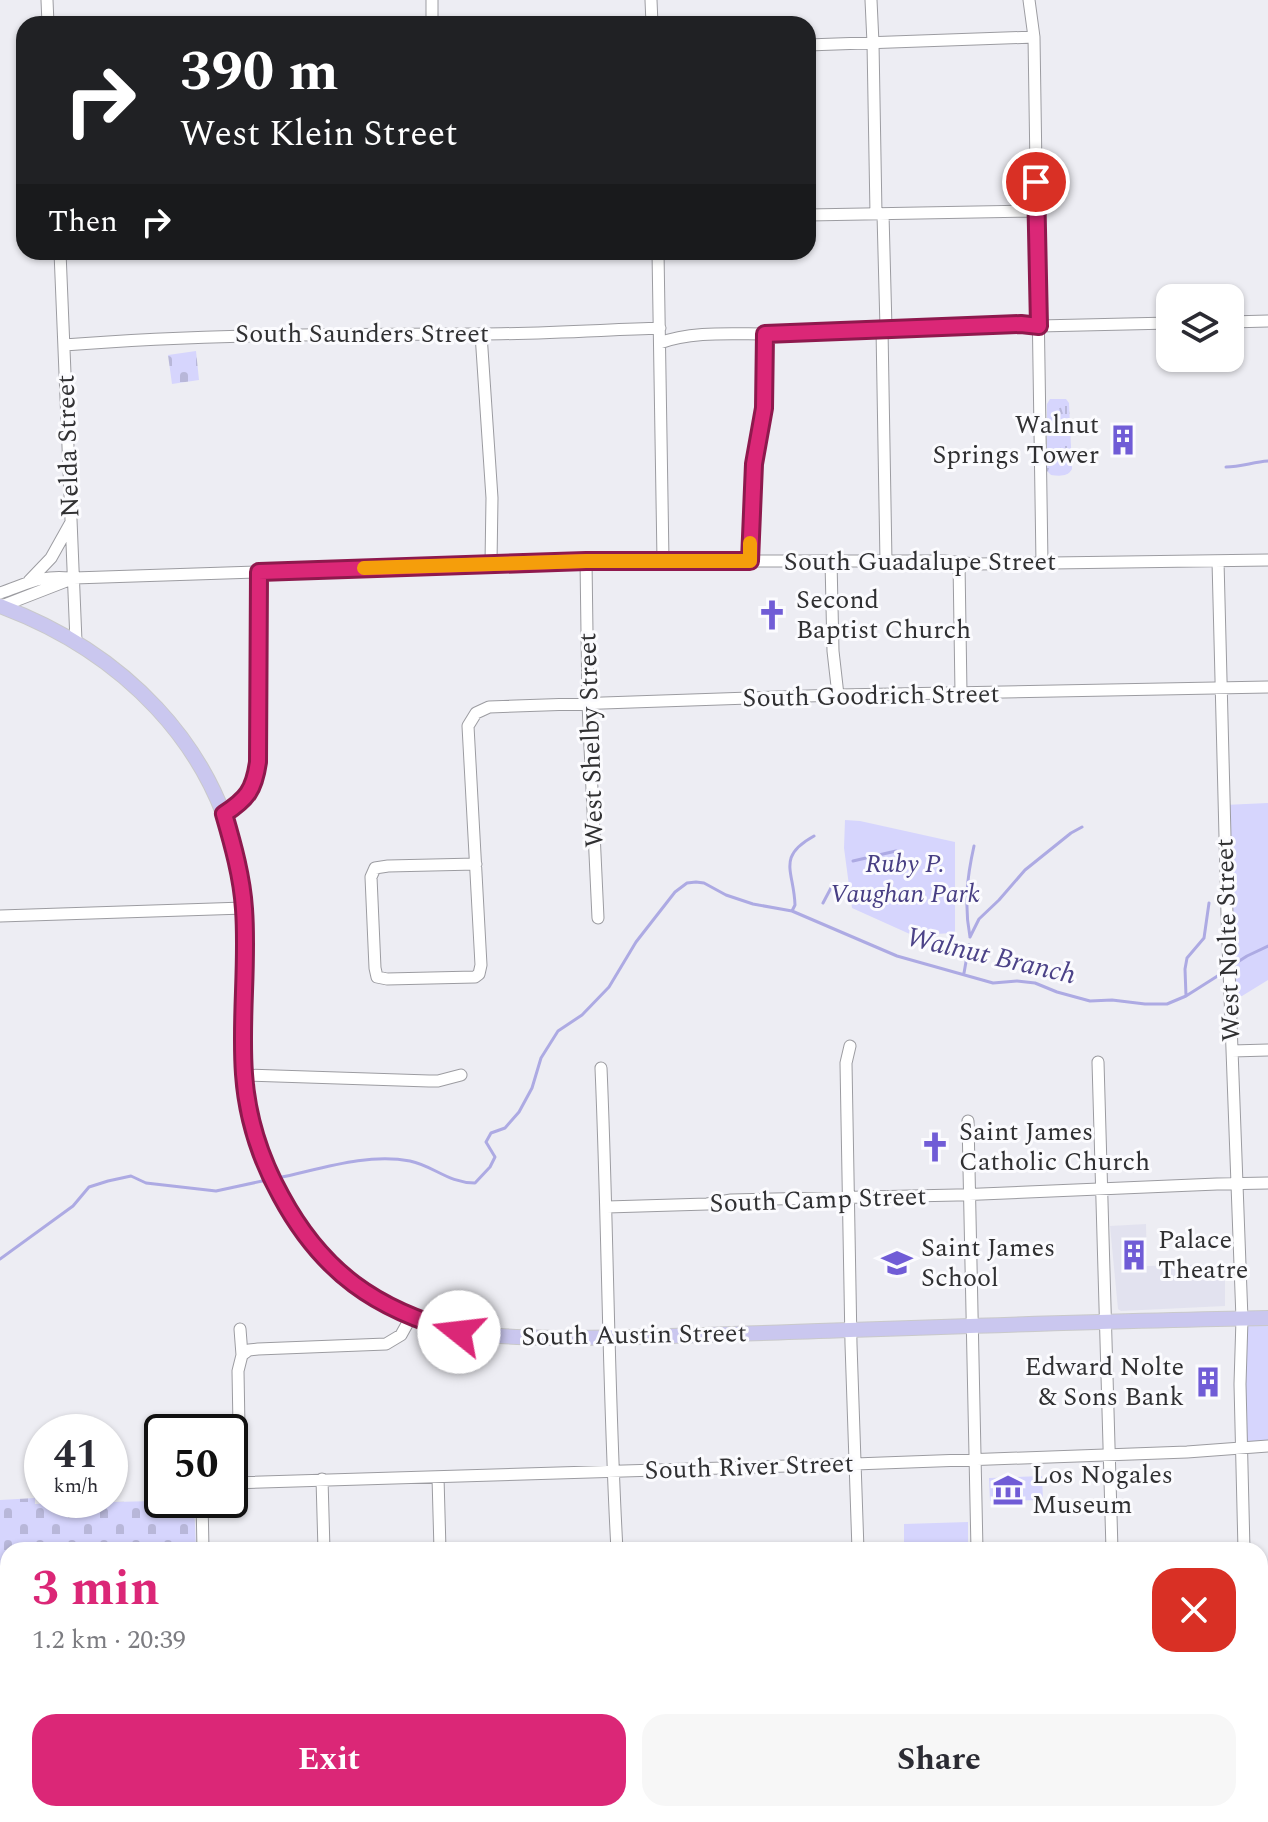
<!DOCTYPE html>
<meta charset="utf-8">
<style>
:root{--surface:#fff;--page:#f7f7f7;--text:#2b2b33;--muted:#7c7c81;--accent:#db2777}
body{margin:0;font-family:Spectral,serif;background:var(--page);color:var(--text);height:100vh;display:flex;flex-direction:column;font-size:30px;white-space:nowrap}
*{box-sizing:border-box;margin:0}
p{font-size:26px;color:var(--muted)}
.icon{flex:none;width:44px;height:44px;fill:none;stroke:currentColor;stroke-width:2;stroke-linecap:round;stroke-linejoin:round}
.map{position:relative;flex:1;overflow:hidden}
.drawer{position:absolute;left:0px;top:1542px;width:1268px;height:280px;display:flex;flex-direction:column;background:var(--surface);border-radius:24px 24px 0 0;box-shadow:0 2px 6px #0004}
.drawer>*{flex:none}
.top-card{position:absolute;left:16px;top:16px;width:800px;height:244px;border-radius:24px;box-shadow:0 2px 6px #0004;background:#202124;color:#fff;overflow:hidden}
.buttons{position:absolute;left:1156px;top:284px;display:grid;gap:16px}
.buttons a{display:grid;place-items:center;width:88px;height:88px;border-radius:16px;background:var(--surface);box-shadow:0 2px 6px #0004;font-size:40px}
.speed{position:absolute;left:24px;top:1414px;display:flex;gap:16px;font-size:40px;font-weight:700;text-align:center}
.speed>*{display:grid;place-content:center;width:104px;height:104px;border-radius:50%;background:var(--surface);box-shadow:0 2px 6px #0004;line-height:1}
.speed small{font-size:20px;font-weight:400}
.speed .limit{border:4px solid #111;border-radius:12px;background:#fff;color:#111}
.pin{position:absolute;display:grid;place-items:center;width:68px;height:68px;color:#fff;margin:-34px;border:4px solid #fff;border-radius:50%;box-shadow:0 2px 8px #0007}
.me{position:absolute;width:88px;margin:-44px;rotate:286deg;stroke-linejoin:round;filter:drop-shadow(0 0 6px #0008)}
.turn{display:flex;align-items:center;gap:28px;height:168px;padding:0 32px;font-size:36px}
.turn .icon{width:104px;height:104px;stroke-width:2.5}
.turn b{display:block;font-size:56px;line-height:68px}
.then{display:flex;align-items:center;height:76px;padding:0 32px;background:#0003;gap:16px;font-size:30px}
.round{display:grid;place-items:center;flex:none;width:84px;height:84px;border-radius:24px;background:var(--page)}
.overview{display:flex;align-items:center;justify-content:space-between;height:136px;padding:0 32px}
h1{font-size:48px;font-weight:700;line-height:60px;color:var(--accent)}
.cta{display:flex;gap:16px;margin-top:auto;padding:16px 32px}
.cta a{flex:1;height:92px;border-radius:24px;background:var(--accent);color:#fff;font-size:32px;font-weight:700;line-height:92px;text-align:center}
.cta a+a{background:var(--page);color:var(--text)}
.map>svg:first-child{display:block}
.built{fill:#e2e2ef}
.grass{fill:url(#grass-tufts)}
.cemetery{fill:url(#cemetery-stones)}
.park{fill:#d6d5fd}
.lines{fill:none;stroke-linecap:round;stroke-linejoin:round}
.stream{stroke:#adaae3;stroke-width:3}
.minor-casing{stroke:#9c9ca1;stroke-width:13}
.major-casing{stroke:#c9c9ca;stroke-width:16}
.minor{stroke:#fff;stroke-width:11}
.major{stroke:#cac7ef;stroke-width:14}
.route-casing{stroke:#8e194d;stroke-width:20}
.route{stroke:#db2777;stroke-width:14}
.slow{stroke:#f59e0b;stroke-width:14}
.labels{text-anchor:middle;dominant-baseline:central;stroke-width:6;stroke-linejoin:round;paint-order:stroke}
.street-label{font-size:26px;fill:#303032;stroke:#fbfbfe}
.poi-label{font-size:26px;fill:#303032;stroke:#fbfbfe;text-anchor:start}
.park-label{font-size:26px;font-style:italic;fill:#473e83;stroke:#fbfbfe}
.water-label{font-size:28px;font-style:italic;fill:#4c4388;stroke:#fbfbfe}
</style>
<div class="map">
<svg width="1268" height="1822" viewBox="0 0 1268 1822">
<defs>
<pattern id="grass-tufts" width="24" height="20" patternUnits="userSpaceOnUse" patternTransform="scale(2)"><rect width="24" height="20" fill="#d6d5fd"/><path d="M3 7l-1-3M5 7V3M7 7l1-3M15 17l-1-3M17 17v-4M19 17l1-3" fill="none" stroke="#b8b7d9"/></pattern>
<pattern id="cemetery-stones" width="16" height="16" patternUnits="userSpaceOnUse" patternTransform="scale(2)"><rect width="16" height="16" fill="#d6d5fd"/><path d="M2 7V4a2 2 0 0 1 4 0v3zM10 15v-3a2 2 0 0 1 4 0v3z" fill="#b8b7d9"/></pattern>
</defs>
<rect width="100%" height="100%" fill="#ededf3"/>
<path class="built" d="M1146,1224L1147,1266L1225,1264V1306L1121,1311L1118,1309L1110,1226Z"/>
<path class="grass" d="M1050,399H1066L1069,403L1072,469C1068,477 1059,476 1051,475L1047,471V404Z"/>
<path class="cemetery" d="M196,351L199,380L172,384L168,355Z
M35,1498V1504L194,1500L196,1550H8V1814H172H163L137,1822H0V1500Z"/>
<path class="park" d="M1268,803V980L1242,996H1230L1224,805Z
M845,820L860,821L955,842V933L912,935L852,908L844,848Z
M1268,1318V1446L1241,1449L1242,1319Z
M1042,1476L1043,1500L990,1501L989,1478Z
M968,1522V1550H904V1524Z"/>
<g class="lines">
<path class="stream" d="M1226,467C1241,467 1253,462 1268,461
M853,861L896,851
M823,903L832,886
M792,911L795,905C794,871 776,857 814,836
M970,937L979,919L999,900L1025,870L1071,833L1082,827
M970,937C964,905 967,877 974,846
M1233,965L1247,956L1268,946
M964,973L969,945
M1186,996L1185,969L1187,958L1204,938L1209,903
M278,1178C321,1169 366,1153 410,1161C434,1166 448,1183 475,1183L490,1167L495,1157L486,1142L491,1133L505,1128L519,1112L532,1088L541,1058L558,1031L582,1015L609,987L636,942L675,892L687,883L696,882L704,883L726,895L753,904L792,911L897,956L993,983L1017,981L1035,983L1057,992L1090,1001L1112,1000L1145,1004H1167L1186,996L1227,970
M0,1259L73,1206L89,1187L108,1181L131,1176L146,1183L216,1191L267,1180"/>
<g class="minor-casing">
<path id="minor" d="M47,0L48,24
M432,0V24
M651,0L652,24
M871,0L873,43L876,214
M1029,0L1034,37L1042,563
M808,45L1034,37
M883,214L886,328
M808,215L1037,211
M60,252L76,641
M658,252L663,560
M1230,322L1268,321
M882,329L886,562
M481,334L492,498L491,563
M660,343C690,331 732,334 765,334L1021,324L1039,326L1170,323
M64,345C202,334 340,334 478,334C539,334 600,330 660,328
M586,561L588,704L598,918
M750,561L754,464L764,408L765,334
M831,561L833,651L838,695
M1218,561L1227,915L1242,1319L1240,1384L1244,1550
M959,563L961,693
M29,581L51,558L70,524
M0,593C27,584 40,575 70,578
M2,606L74,578L586,561H944L975,564L1268,560
M224,814C247,799 254,790 258,762L259,572
M476,864L388,866L375,868L371,877L375,968L377,977L387,979L475,977L479,974L481,965L468,726L476,713L489,707L838,695L1268,687
M0,916L244,908
M850,1046L846,1063L851,1344L858,1550
M1232,1051L1268,1050
M1098,1062L1112,1550
M601,1068C608,1229 608,1389 617,1550
M244,1075L429,1081H438L461,1075
M968,1121L977,1550
M607,1207L707,1204L731,1200L957,1195L1217,1184L1268,1183
M242,1355L249,1350L258,1349L386,1344L401,1335L411,1317
M438,1477L440,1550
M322,1479L324,1550
M230,1483L855,1464L1187,1452L1268,1446
M240,1483L238,1371L242,1355L240,1329
M202,1500L203,1550
M1260,1583H1268
M1260,1719H1268
M1253,1814V1822"/>
</g>
<g class="major-casing">
<path id="major" d="M0,606C121,651 217,744 240,874C252,941 239,1009 244,1076C253,1189 325,1292 435,1325C475,1337 516,1337 557,1338C615,1338 674,1336 732,1334C911,1328 1089,1321 1268,1318"/>
</g>
<use href="#minor" class="minor"/>
<use href="#major" class="major"/>
</g>
<g class="lines">
<g class="route-casing">
<path id="route" d="M459,1332C376,1310 322,1272 281,1196C260,1158 247,1117 244,1074C240,1019 248,964 244,909C242,877 233,845 224,814C247,799 254,790 258,762L259,572L586,561H750L754,464L764,408L765,334L1021,324L1039,326L1036,182"/>
</g>
<use href="#route" class="route"/>
<path class="slow" d="M364,568L586,561H750V543"/>
</g>
<defs>
<g id="building-bare" transform="scale(2.4)"><path d="M-4-6H4V6H1V3H-1V6H-4ZM-2.5-4.3h1.7v1.8h-1.7ZM.8-4.3h1.7v1.8H.8ZM-2.5-1h1.7V.8h-1.7ZM.8-1h1.7V.8H.8Z" fill="#705cd6" stroke="#fbfbfe" stroke-width="2.5" paint-order="stroke"/></g>
<g id="church-bare" transform="scale(2.4)"><path d="M-1.2-6h2.4v3.5h3.3v2.4h-3.3V6h-2.4V-.1h-3.3v-2.4h3.3Z" fill="#705cd6" stroke="#fbfbfe" stroke-width="2.5" paint-order="stroke"/></g>
<g id="school-bare" transform="scale(2.4)"><path d="M0-5L7-2L0 1L-7-2ZM-4 1L0 2.5L4 1V4Q0 6-4 4Z" fill="#705cd6" stroke="#fbfbfe" stroke-width="2.5" paint-order="stroke"/></g>
<g id="museum-bare" transform="scale(2.4)"><path d="M0-6L6-3V-2H-6V-3ZM-5-1h2V3h-2ZM-1-1h2V3h-2ZM3-1h2V3H3ZM-6 4H6V6H-6Z" fill="#705cd6" stroke="#fbfbfe" stroke-width="2.5" paint-order="stroke"/></g>
</defs>
<g fill-rule="evenodd">
<use href="#building-bare" x="1123" y="440"/>
<use href="#church-bare" x="772" y="615"/>
<use href="#church-bare" x="935" y="1147"/>
<use href="#building-bare" x="1134" y="1255"/>
<use href="#school-bare" x="897" y="1263"/>
<use href="#building-bare" x="1208" y="1382"/>
<use href="#museum-bare" x="1008" y="1490"/>
</g>
<g class="labels">
<g class="street-label">
<text x="362" y="334">South Saunders Street</text>
<text transform="translate(68 446) rotate(-92)">Nelda Street</text>
<text x="920" y="562">South Guadalupe Street</text>
<text transform="translate(871 696) rotate(-1)">South Goodrich Street</text>
<text transform="translate(591 740) rotate(-92)">West Shelby Street</text>
<text transform="translate(1228 940) rotate(-92)">West Nolte Street</text>
<text transform="translate(818 1200) rotate(-2)">South Camp Street</text>
<text transform="translate(634 1335) rotate(-1)">South Austin Street</text>
<text transform="translate(749 1467) rotate(-2)">South River Street</text>
</g>
<g class="poi-label">
<text x="1099" y="425" text-anchor="end">Walnut<tspan x="1099" dy="30">Springs Tower</tspan></text>
<text x="796" y="600">Second<tspan x="796" dy="30">Baptist Church</tspan></text>
<text x="959" y="1132">Saint James<tspan x="959" dy="30">Catholic Church</tspan></text>
<text x="1158" y="1240">Palace<tspan x="1158" dy="30">Theatre</tspan></text>
<text x="921" y="1248">Saint James<tspan x="921" dy="30">School</tspan></text>
<text x="1184" y="1367" text-anchor="end">Edward Nolte<tspan x="1184" dy="30">&amp; Sons Bank</tspan></text>
<text x="1032" y="1475">Los Nogales<tspan x="1032" dy="30">Museum</tspan></text>
</g>
<g class="park-label">
<text x="905" y="864">Ruby P.<tspan x="905" dy="30">Vaughan Park</tspan></text>
</g>
<g class="water-label">
<text transform="translate(991 956) rotate(13)">Walnut Branch</text>
</g>
</g>
</svg>
<div class="buttons">
<a><svg class="icon" aria-label="layers" viewBox="0 0 24 24"><path d="M12 4l9 5-9 5-9-5zM3 14l9 5 9-5"/></svg></a>
</div>
<div class="speed"><div>41<small>km/h</small></div><div class="limit">50</div></div>
<div class="pin" style="left:1036px;top:182px;background:#d93025"><svg class="icon" aria-label="arrive" viewBox="0 0 24 24"><path d="M6 21V4h12l-3 4 3 4H6"/></svg></div>
<svg class="me" style="left:459px;top:1332px" viewBox="-20 -20 40 40"><circle r="19" fill="#fff"/><path d="M0-13L10 11 0 6-10 11z" fill="#db2777"/></svg>
<div class="top-card">
<div class="turn"><svg class="icon" aria-label="right" viewBox="0 0 24 24"><path d="M7 20v-9h11M14 6l5 5-5 5"/></svg><div><b>390 m</b>West Klein Street</div></div>
<div class="then">Then<svg class="icon" aria-label="right" viewBox="0 0 24 24"><path d="M7 20v-9h11M14 6l5 5-5 5"/></svg></div>
</div>
<section class="drawer">
<div class="overview"><div><h1>3 min</h1><p>1.2 km · 20:39</p></div><a class="round" style="background:#d93025;color:#fff"><svg class="icon" aria-label="close" viewBox="0 0 24 24"><path d="M6 6l12 12M18 6L6 18"/></svg></a></div>
<div class="cta"><a>Exit</a><a>Share</a></div>
</section>
</div>
